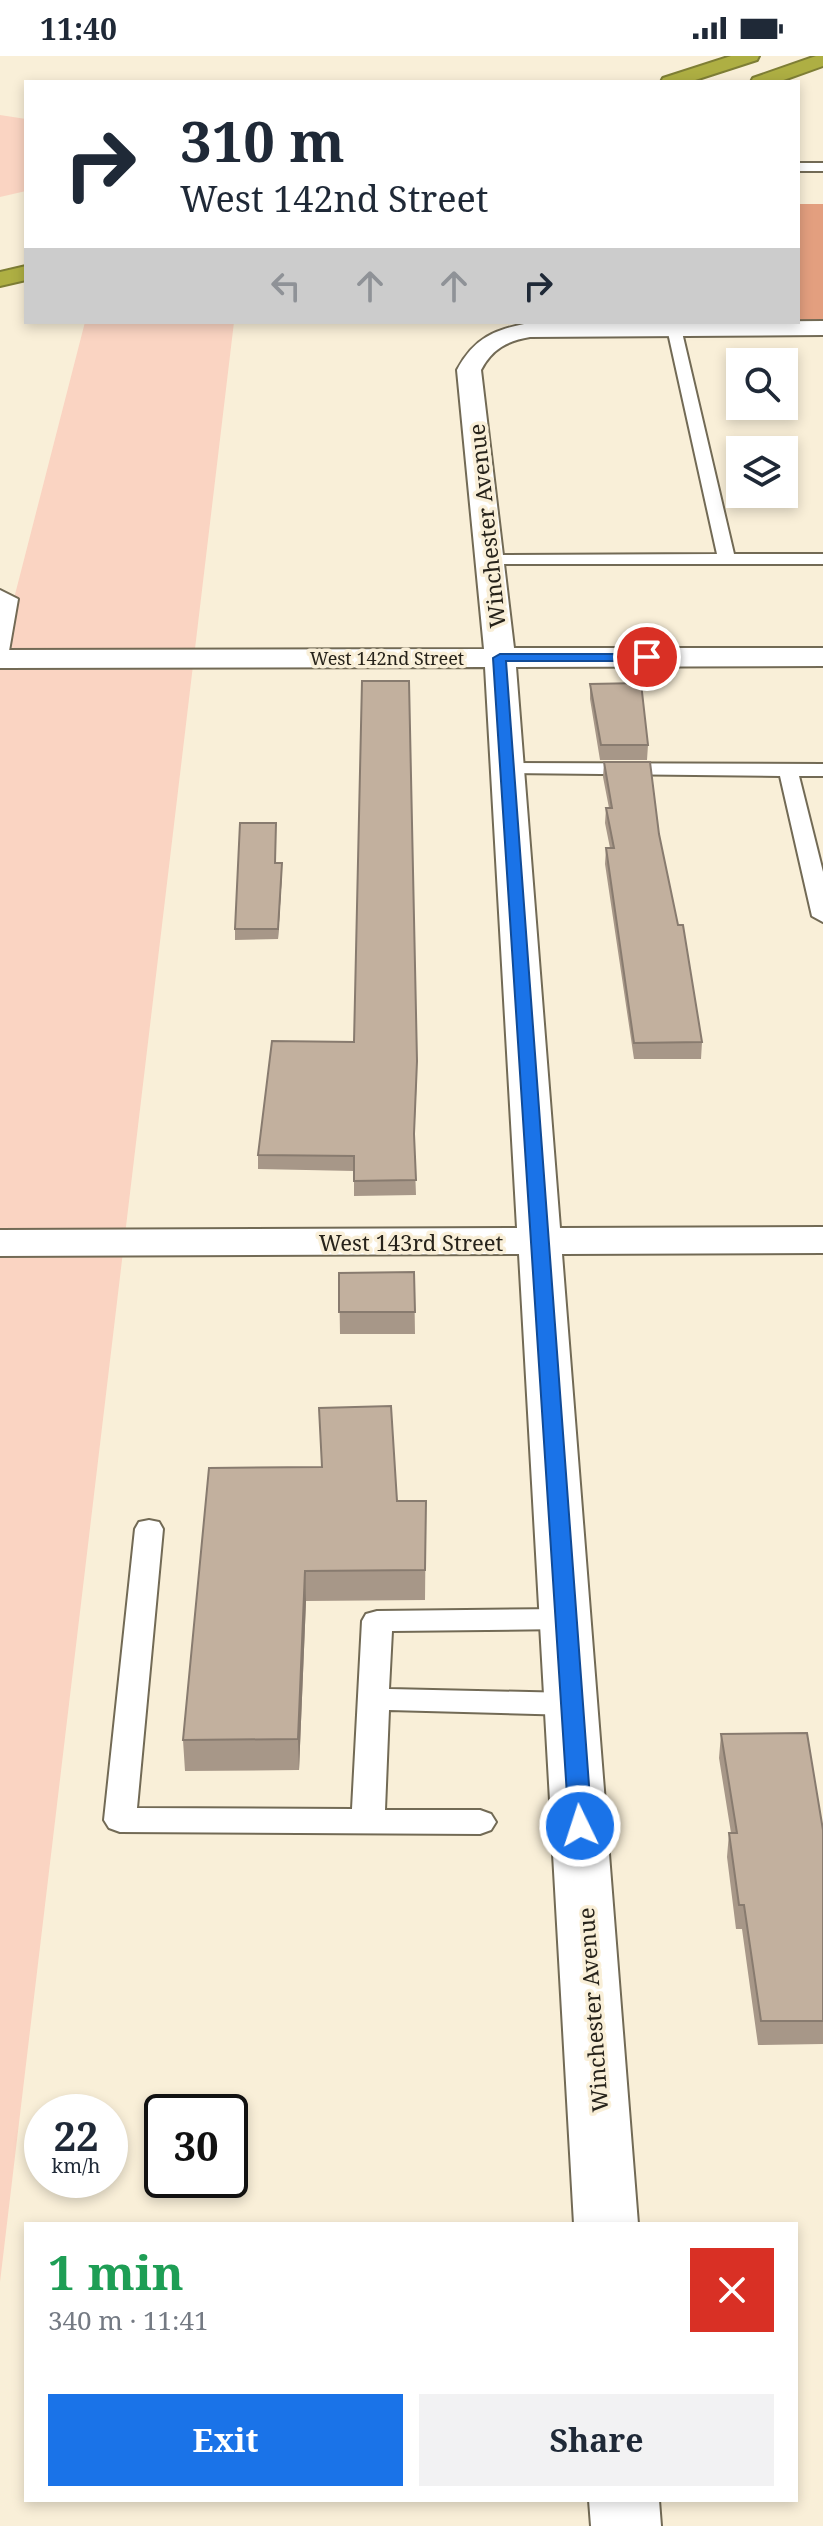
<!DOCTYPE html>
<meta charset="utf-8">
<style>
:root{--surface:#fff;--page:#f2f2f3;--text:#1f2937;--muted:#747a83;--accent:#1a73e8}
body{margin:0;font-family:"Noto Serif",serif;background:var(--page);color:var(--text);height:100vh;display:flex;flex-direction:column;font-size:30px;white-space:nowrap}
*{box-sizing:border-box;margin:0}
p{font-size:26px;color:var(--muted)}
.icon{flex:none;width:44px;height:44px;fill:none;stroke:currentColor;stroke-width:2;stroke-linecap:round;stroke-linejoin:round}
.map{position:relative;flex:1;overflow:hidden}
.drawer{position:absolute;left:24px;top:2166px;width:774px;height:280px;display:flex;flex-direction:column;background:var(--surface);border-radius:0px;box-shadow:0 4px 12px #0003}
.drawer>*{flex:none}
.top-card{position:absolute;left:24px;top:24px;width:776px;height:244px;border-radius:0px;box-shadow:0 4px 12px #0003;background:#fff;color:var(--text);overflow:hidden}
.controls{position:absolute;left:726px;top:292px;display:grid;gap:16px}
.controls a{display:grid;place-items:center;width:72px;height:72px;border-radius:0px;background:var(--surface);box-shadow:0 4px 12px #0003;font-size:40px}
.speed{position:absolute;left:24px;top:2038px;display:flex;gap:16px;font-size:40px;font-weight:700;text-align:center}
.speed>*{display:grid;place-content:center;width:104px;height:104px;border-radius:50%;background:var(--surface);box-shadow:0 4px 12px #0003;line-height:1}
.speed small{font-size:20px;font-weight:400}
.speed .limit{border:4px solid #111;border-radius:12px;background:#fff;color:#111}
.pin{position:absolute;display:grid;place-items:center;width:68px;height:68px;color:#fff;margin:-34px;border:4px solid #fff;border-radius:50%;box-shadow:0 2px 8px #0007}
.me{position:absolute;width:88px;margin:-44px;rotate:356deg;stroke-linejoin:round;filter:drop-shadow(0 0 6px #0008)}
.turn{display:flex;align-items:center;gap:28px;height:168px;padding:0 24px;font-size:36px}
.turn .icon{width:104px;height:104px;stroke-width:2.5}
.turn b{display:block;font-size:56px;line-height:68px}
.lanes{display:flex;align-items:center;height:76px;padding:0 24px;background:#0003;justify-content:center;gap:40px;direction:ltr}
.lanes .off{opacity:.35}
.round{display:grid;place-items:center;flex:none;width:84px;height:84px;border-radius:0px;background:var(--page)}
.head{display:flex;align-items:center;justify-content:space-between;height:136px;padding:0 24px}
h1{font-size:48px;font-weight:700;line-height:60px;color:#1e9e55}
.action{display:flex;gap:16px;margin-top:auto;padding:16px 24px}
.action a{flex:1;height:92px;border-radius:0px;background:var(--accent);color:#fff;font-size:32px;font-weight:700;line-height:92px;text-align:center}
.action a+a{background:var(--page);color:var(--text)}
.status{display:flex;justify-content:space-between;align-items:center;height:56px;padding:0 40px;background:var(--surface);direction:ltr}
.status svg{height:22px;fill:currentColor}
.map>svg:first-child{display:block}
.green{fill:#fad4c2}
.forest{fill:#e39f7f}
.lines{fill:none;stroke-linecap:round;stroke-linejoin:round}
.service-casing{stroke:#726a55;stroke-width:4}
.minor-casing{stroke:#726a55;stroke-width:4}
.motorway-casing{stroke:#7e7e35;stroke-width:4}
.service{fill:#fff;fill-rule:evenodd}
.minor{fill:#fff;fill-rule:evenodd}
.motorway{fill:#aeaf43;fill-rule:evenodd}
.wall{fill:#a79788}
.shaded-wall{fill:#887b6f}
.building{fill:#c2b09e;stroke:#887b6f;stroke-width:2}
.route{fill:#1a73e8;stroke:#114b97;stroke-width:2}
.labels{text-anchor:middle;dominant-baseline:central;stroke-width:7;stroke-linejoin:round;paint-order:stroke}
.far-street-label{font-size:18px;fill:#26221a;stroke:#f9efd8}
.street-label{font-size:22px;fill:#26221a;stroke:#f9efd8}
</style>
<div class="status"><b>11:40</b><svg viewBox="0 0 49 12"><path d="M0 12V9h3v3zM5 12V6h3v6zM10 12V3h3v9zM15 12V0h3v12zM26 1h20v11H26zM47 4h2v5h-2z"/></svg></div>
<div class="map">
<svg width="823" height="2470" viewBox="0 0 823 2470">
<rect width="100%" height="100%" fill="#f9efd8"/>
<path class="green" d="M0,59L26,63V135L0,141Z
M85,266H234L0,2226V597Z"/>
<path class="forest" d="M798,148H823V266H582H798Z"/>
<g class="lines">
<g class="service-casing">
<path id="service" d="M798,107H823V115H798Z
M674,268L681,272L734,498H823V508H483L480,504L489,499L717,498L667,272Z
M0,534L18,543L9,595L0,600Z
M508,707L823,708V720H799L823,816V866L812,860L780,720L501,717L498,713L501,709Z
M149,1464L159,1466L163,1473L137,1752L352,1753L362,1565L366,1558L377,1555L566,1553L577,1556L581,1563L577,1570L566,1573L392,1575L389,1633L572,1637L583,1640L588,1648L583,1656L572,1659L389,1654L385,1754H480L491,1758L496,1766L491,1774L480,1778L120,1776L109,1772L104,1764L135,1473L139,1466Z"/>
</g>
<g class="minor-casing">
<path id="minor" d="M823,265V279L530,281C507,285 492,293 481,314L514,592H823V610L516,611L560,1172L823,1171V1197L562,1198L638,2168H574L519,1198L0,1200V1174L517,1172L485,611L0,612V594L484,593L457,314C474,282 495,273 530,267Z
M589,2444H659L661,2470H591Z"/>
</g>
<g class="motorway-casing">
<path id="motorway" d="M731,0H759L757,4L689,26H661L663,22Z
M816,0H823V10L778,26H751L753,22Z
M26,210V224L0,230V216Z"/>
</g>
<use href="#service" class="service"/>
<use href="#minor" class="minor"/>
<use href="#motorway" class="motorway"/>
</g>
<path class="wall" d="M590,628L648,689L647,704H600L590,643Z
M604,706L659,778L702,986L701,1003H634L605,808L606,792H610L605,767L606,752H609L603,721Z
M276,807H282V817L278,883L235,884V873Z
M417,1019L414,1085L416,1139L354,1140V1115L258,1113V1099Z
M414,1216L415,1278H340L339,1217Z
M209,1412L397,1445H426L425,1544L306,1545L299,1714L185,1715L183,1684Z
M721,1678L823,1774V1988L758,1989L742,1873H736L727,1801L729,1777H731L719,1702Z"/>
<path class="shaded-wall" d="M282,807V817L278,883V873Z
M305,1515L306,1545L299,1714L298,1683Z"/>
<path class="building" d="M362,625H409L417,1005L414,1078L416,1124L354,1125V1100L258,1099L272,985L354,986Z
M641,627L648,689H601L590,628Z
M604,706H650L659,778L678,869H683L702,986L634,987L606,792H614L606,752H612Z
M240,767H276L275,807H282L278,873H235Z
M414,1216L415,1256H339V1217Z
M391,1350L397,1445H426L425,1514L305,1515L298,1683L183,1684L209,1412L322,1411L319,1352Z
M807,1677L823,1774V1965H761L744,1849H739L729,1777H737L721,1678Z"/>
<path class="route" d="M500,598H647L653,601L647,605H506L592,1770L588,1776L580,1778L572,1776L569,1770L493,602Z"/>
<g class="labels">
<g class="far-street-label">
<text x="387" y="602">West 142nd Street</text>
</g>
<g class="street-label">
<text transform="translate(486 470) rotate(-96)">Winchester Avenue</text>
<text x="411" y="1186">West 143rd Street</text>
<text transform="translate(592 1954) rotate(-94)">Winchester Avenue</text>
</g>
</g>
</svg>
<div class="controls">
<a><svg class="icon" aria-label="search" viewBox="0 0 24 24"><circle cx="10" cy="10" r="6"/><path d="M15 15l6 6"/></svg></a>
<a><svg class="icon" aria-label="layers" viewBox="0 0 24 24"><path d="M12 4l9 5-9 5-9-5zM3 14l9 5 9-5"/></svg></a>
</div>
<div class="speed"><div>22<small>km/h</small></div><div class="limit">30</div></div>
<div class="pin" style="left:647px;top:601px;background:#d93025"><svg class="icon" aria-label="arrive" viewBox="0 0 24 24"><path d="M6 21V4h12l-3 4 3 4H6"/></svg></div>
<svg class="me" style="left:580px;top:1770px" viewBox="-20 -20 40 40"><circle r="17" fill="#1a73e8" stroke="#fff" stroke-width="3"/><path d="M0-11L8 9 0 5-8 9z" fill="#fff"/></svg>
<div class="top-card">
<div class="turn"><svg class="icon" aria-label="right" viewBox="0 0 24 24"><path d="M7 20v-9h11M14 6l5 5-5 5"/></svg><div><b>310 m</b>West 142nd Street</div></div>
<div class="lanes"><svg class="icon off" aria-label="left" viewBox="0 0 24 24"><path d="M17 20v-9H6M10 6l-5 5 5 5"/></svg><svg class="icon off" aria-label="ahead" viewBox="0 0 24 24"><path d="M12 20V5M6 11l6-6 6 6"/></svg><svg class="icon off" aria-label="ahead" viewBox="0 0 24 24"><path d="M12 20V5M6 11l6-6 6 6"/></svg><svg class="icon" aria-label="right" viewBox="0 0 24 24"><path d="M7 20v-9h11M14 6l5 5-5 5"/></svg></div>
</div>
<section class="drawer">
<div class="head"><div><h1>1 min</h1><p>340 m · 11:41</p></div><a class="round" style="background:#d93025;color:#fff"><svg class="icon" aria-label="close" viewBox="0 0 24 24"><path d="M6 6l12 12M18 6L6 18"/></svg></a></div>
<div class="action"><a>Exit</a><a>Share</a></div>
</section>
</div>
